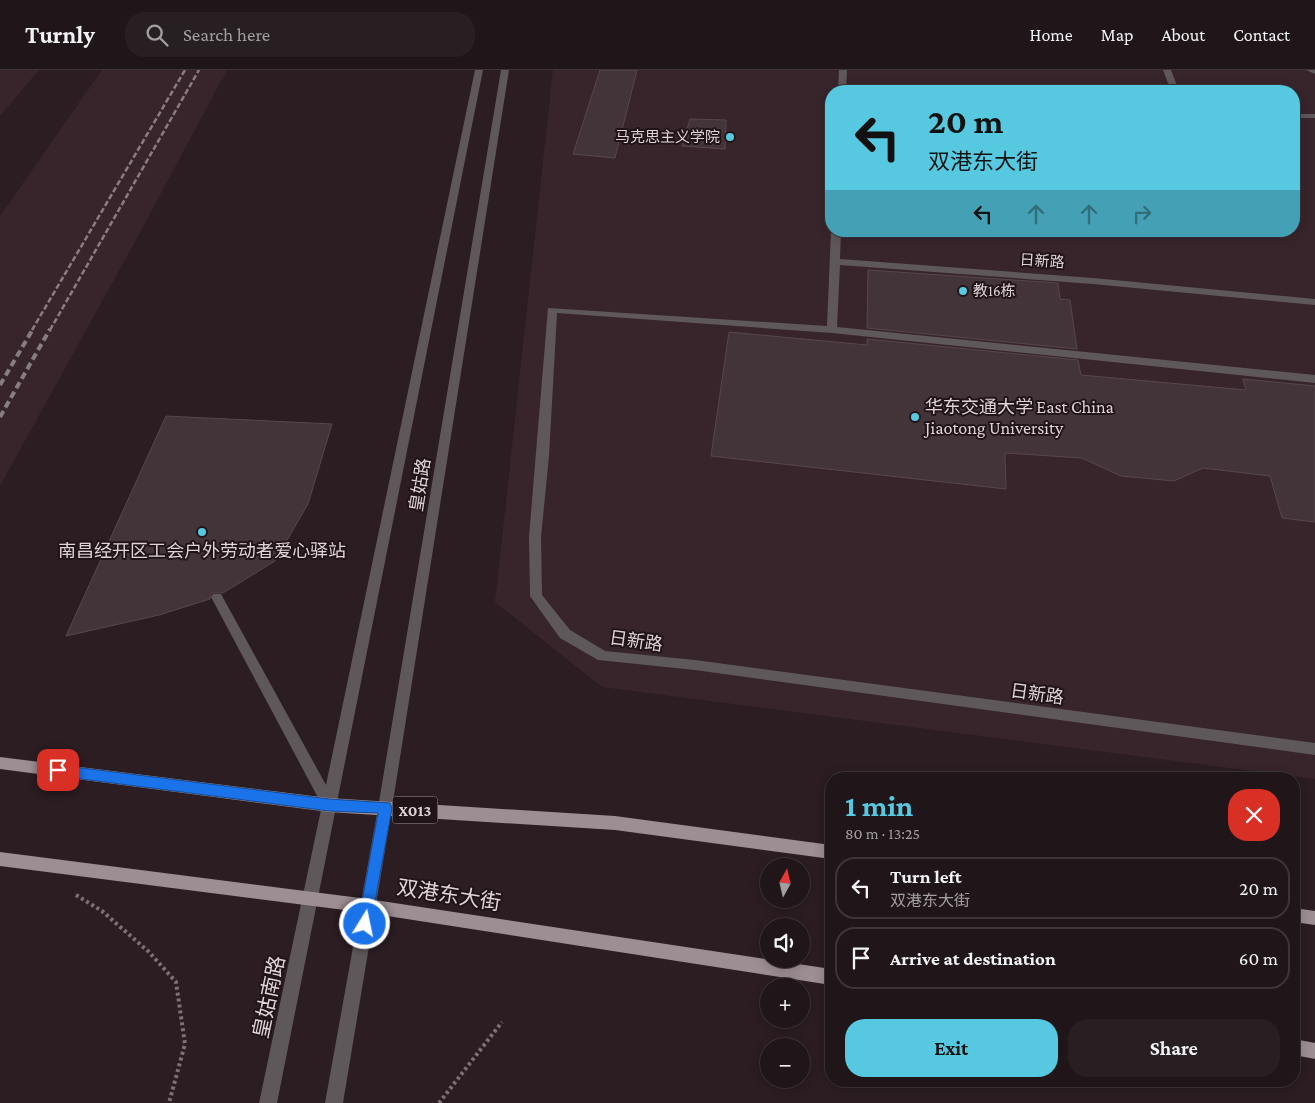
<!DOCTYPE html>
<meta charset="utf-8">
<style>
:root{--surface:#20161a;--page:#281f23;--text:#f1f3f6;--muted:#a29fa2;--line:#3d3539;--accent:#56c9e1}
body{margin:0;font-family:"Crimson Pro","Noto Sans SC",serif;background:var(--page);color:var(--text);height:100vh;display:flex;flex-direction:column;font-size:19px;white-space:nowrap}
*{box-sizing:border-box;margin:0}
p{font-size:16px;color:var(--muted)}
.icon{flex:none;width:28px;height:28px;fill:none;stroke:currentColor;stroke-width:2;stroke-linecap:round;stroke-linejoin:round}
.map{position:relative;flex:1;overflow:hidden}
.side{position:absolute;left:825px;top:702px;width:475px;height:315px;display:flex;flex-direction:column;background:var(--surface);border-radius:20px;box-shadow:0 2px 12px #0003,0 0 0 1px var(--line)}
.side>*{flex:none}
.guide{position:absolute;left:825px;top:15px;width:475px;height:152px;border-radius:20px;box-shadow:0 2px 12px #0003,0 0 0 1px var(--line);background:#56c9e1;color:#111;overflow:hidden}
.needle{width:32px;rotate:8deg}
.buttons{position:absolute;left:760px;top:788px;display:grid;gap:10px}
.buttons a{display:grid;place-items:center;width:50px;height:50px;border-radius:50%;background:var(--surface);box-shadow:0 2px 12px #0003,0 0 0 1px var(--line);font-size:25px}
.pin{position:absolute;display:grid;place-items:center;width:42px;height:42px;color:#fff;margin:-21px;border-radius:10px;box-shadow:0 2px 8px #0006}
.me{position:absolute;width:55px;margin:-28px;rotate:10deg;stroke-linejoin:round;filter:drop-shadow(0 0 4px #0008)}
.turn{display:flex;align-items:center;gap:18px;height:105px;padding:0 20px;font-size:22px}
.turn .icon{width:65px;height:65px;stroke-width:2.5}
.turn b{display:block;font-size:35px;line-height:42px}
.lanes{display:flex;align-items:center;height:48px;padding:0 20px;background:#0003;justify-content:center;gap:25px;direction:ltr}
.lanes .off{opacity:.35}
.round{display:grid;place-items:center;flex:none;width:52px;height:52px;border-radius:20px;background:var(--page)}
.overview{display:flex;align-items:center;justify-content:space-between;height:85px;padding:0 20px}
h1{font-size:30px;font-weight:700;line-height:38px;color:var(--accent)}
.primary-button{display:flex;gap:10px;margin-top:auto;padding:10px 20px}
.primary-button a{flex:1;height:58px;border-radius:20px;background:var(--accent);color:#111;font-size:20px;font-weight:700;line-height:58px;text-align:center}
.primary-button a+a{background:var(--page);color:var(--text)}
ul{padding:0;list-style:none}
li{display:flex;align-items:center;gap:15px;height:62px;margin:0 10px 8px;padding:0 10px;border:2px solid var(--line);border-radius:20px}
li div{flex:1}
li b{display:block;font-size:19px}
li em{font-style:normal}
header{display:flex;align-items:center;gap:30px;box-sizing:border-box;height:70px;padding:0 25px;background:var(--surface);border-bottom:1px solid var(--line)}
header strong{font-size:24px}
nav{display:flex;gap:28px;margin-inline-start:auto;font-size:18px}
.search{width:350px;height:45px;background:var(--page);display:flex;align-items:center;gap:12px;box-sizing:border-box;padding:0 18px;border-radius:20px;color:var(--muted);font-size:19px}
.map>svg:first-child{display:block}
.built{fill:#38252c;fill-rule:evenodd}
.building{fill:#433439;stroke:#57474c}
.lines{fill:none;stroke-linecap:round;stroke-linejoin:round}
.path{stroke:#7d7175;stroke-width:4;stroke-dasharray:3 3;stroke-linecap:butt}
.minor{fill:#5f585a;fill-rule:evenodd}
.major{fill:#9d8e93;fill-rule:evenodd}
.rail-far1{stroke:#887d80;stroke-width:2.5;stroke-dasharray:5.5 2.5;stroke-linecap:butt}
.rail{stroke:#887d80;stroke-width:4;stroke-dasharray:7 4;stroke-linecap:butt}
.route{fill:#1a73e8;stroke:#114b97}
.poi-dot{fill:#56c9e1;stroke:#211419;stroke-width:2}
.labels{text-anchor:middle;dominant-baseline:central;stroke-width:4;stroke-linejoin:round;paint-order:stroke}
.far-poi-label{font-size:15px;fill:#ded4d7;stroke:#211419;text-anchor:end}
.far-street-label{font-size:15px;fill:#ded4d7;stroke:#211419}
.shield{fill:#211419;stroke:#a59a9e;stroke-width:1}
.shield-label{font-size:16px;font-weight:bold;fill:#ded4d7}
.poi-label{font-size:18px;fill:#ded4d7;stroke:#211419;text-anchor:start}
.street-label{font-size:18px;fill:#ded4d7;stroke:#211419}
.near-street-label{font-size:21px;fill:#ded4d7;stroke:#211419}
</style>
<header>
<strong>Turnly</strong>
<div class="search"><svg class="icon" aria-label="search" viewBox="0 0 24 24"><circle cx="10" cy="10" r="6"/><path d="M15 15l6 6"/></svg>Search here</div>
<nav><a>Home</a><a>Map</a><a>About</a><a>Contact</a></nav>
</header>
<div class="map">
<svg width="1315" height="1033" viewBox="0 0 1315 1033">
<rect width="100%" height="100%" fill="#2b1d22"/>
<path class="built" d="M0,0H39L0,46Z
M102,0H227L136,170L0,416V146Z
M553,0H1315V709L602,617L495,532ZM831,21H1294V161H831Z"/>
<path class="building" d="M600,0H637L615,88L573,84Z
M690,49L726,50L725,79L682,76Z
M868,200L1058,213L1060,229L1070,230L1077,279L867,258Z
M729,262L867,275V269L1078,290L1081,305L1246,320L1243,309L1315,316V452L1282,448L1270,406L1203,398L1174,411L1121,406L1082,388L1005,383L1006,419L711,386Z
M166,346L332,354L308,434L275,491L223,523H211L210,529L159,545L66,566Z"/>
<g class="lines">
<path class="path" d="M76,825L102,841L149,882L176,912L185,974L169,1033
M439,1033L502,952"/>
<path class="minor" d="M475,0H483L277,1033H259L322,735L211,527L213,524H221L326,715Z
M501,0H509L392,738L343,1033H325L378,738Z
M839,0H847L846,21H838Z
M1163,0H1171L1179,21H1171Z
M1306,0H1315V4Z
M1294,44H1315V48H1294Z
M831,161H841L840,189L1093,208L1315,229V235L1093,214L840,195L837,257L1315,305V313L832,263L557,243L549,386L541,467L542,525L570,560L605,581L695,590L1315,673V685L695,600L598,590L560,568L530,526L529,467L548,238L827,256Z"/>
<path class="major" d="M0,687L329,728L615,746L831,775V789L615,760L329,742L0,699Z
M0,782L368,829L831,899V915L368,843L0,796Z
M1294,838L1315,841V855L1294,852Z
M1294,969L1315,973V989L1294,985Z"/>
<path class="rail-far1" d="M32,260L185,0
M50,260L199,0"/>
<path class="rail" d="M0,315L33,259
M0,347L50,259"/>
</g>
<path class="route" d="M58,695L329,729L390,733L392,738L370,859L365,861L360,859L358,854L378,743L329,741L58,706L54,704L52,700L54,696Z"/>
<g class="poi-dot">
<circle cx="730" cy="67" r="5"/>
<circle cx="963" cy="221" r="5"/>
<circle cx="915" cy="347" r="5"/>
<circle cx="202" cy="462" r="5"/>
</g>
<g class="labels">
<g class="far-poi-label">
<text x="720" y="67">马克思主义学院</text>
<text x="973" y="221" text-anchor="start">教16栋</text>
</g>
<g class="far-street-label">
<text transform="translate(1042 191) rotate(4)">日新路</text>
</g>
<rect class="shield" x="392.5" y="726.5" width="45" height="27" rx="4"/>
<g class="shield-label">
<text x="415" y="740">X013</text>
</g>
<g class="poi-label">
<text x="925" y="337">华东交通大学 East China<tspan x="925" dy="21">Jiaotong University</tspan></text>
<text x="202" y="481" text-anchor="middle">南昌经开区工会户外劳动者爱心驿站</text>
</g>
<g class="street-label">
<text transform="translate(420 415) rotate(-81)">皇姑路</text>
<text transform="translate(636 571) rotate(8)">日新路</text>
<text transform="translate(1037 624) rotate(8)">日新路</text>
</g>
<g class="near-street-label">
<text transform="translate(449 825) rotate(9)">双港东大街</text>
<text transform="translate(269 927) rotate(-78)">皇姑南路</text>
</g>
</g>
</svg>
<div class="buttons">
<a><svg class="needle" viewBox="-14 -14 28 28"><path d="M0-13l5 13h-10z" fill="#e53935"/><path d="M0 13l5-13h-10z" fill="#a29fa2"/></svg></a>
<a><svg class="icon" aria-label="sound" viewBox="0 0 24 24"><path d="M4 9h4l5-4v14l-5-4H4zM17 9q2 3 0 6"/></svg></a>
<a>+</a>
<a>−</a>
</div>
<div class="pin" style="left:58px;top:700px;background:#d93025"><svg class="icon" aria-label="arrive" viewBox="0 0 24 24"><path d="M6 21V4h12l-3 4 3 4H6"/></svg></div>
<svg class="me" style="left:365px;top:854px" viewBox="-20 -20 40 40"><circle r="17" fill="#1a73e8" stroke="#fff" stroke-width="3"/><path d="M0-11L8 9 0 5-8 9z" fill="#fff"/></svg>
<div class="guide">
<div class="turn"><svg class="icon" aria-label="left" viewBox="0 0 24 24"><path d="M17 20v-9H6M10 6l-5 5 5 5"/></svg><div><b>20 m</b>双港东大街</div></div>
<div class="lanes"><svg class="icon" aria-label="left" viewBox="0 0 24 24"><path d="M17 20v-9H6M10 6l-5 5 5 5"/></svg><svg class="icon off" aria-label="ahead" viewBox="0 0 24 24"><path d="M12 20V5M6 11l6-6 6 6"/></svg><svg class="icon off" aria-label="ahead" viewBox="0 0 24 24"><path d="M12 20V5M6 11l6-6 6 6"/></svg><svg class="icon off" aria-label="right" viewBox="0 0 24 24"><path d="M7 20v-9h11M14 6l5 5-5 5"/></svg></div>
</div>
<section class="side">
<div class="overview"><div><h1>1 min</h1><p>80 m · 13:25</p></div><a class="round" style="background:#d93025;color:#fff"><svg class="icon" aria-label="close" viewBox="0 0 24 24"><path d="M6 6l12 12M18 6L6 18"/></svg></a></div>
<ul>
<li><svg class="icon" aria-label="left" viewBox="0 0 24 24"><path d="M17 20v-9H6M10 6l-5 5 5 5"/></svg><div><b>Turn left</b><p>双港东大街</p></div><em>20 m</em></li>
<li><svg class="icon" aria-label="arrive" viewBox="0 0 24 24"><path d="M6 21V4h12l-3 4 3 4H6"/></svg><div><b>Arrive at destination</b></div><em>60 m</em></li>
</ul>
<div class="primary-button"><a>Exit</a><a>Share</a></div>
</section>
</div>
